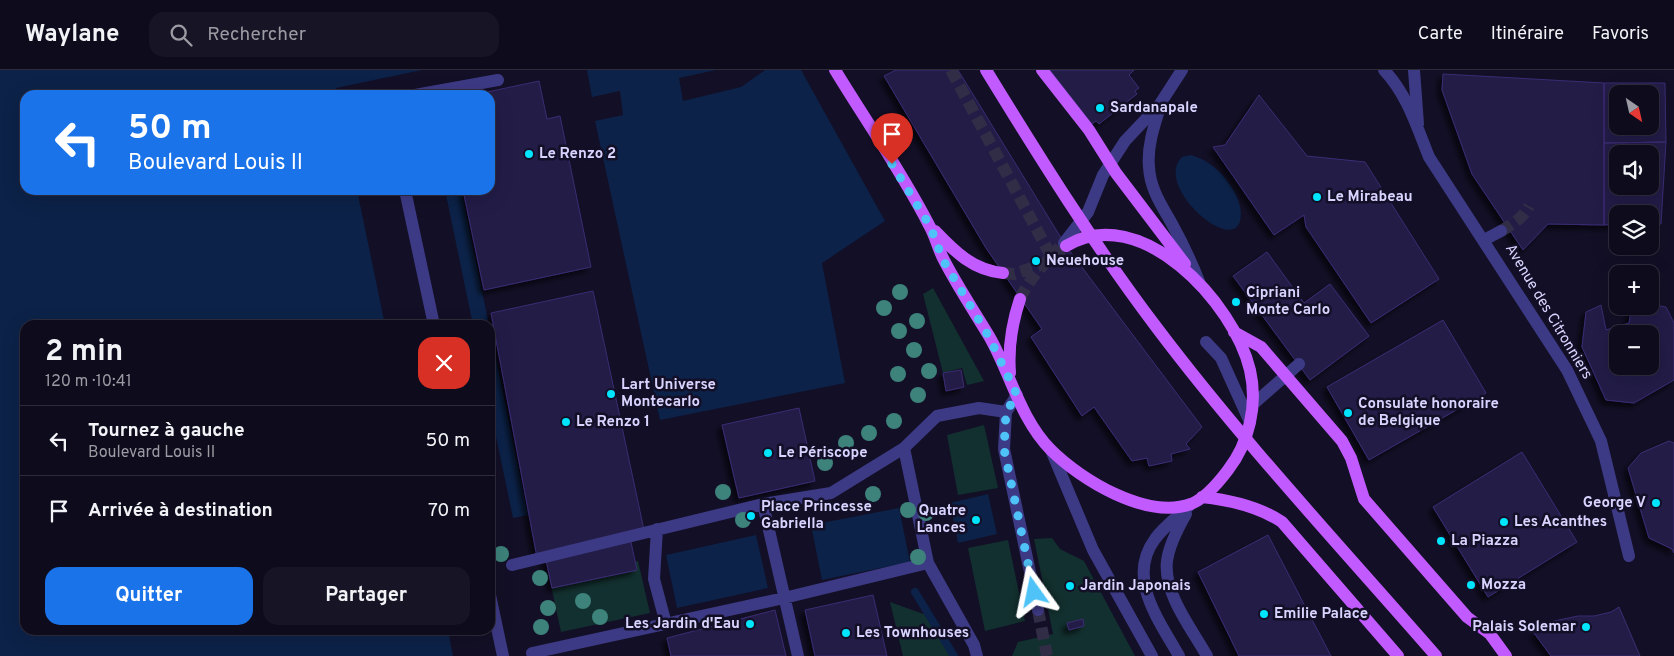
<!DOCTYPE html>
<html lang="fr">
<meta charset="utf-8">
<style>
:root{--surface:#0e0b1c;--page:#171425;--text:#f1f3f6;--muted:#9b9ba3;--line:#2e2b3b;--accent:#1a73e8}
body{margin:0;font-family:Overpass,sans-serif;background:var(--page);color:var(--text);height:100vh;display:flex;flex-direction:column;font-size:19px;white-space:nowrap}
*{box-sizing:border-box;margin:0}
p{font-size:16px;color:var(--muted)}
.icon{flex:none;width:28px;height:28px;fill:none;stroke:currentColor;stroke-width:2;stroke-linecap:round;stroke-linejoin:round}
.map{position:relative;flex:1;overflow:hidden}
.drawer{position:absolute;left:20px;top:250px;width:475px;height:315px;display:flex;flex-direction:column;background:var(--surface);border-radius:15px;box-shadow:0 5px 20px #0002,0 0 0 1px var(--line)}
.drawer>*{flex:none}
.hud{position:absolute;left:20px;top:20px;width:475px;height:105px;border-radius:15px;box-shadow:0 5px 20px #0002,0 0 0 1px var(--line);background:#1a73e8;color:#fff;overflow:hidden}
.needle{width:32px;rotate:146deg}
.controls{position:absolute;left:1609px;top:15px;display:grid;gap:10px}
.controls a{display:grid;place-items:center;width:50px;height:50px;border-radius:10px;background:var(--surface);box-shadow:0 5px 20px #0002,0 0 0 1px var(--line);font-size:25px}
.pin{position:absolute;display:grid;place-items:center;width:42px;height:42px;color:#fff;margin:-51px -21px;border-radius:50% 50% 50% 0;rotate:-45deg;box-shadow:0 0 5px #0007}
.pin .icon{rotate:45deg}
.me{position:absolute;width:55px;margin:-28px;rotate:348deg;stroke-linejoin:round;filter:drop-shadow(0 0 4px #0008)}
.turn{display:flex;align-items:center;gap:18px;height:105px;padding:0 25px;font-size:22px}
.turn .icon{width:65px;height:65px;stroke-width:2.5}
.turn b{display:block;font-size:35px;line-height:42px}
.round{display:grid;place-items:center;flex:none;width:52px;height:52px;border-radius:15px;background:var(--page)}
.head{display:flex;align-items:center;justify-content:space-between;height:85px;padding:0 25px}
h1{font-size:30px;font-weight:700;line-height:38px}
.action{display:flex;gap:10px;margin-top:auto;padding:10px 25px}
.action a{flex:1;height:58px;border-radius:15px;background:var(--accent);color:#fff;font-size:20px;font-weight:700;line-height:58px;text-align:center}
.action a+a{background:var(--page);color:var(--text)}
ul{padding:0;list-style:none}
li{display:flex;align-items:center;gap:15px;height:70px;padding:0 25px;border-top:1px solid var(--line)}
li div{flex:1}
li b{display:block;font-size:19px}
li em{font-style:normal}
header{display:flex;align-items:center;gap:30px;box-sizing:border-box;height:70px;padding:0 25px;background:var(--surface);border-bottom:1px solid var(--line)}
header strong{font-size:24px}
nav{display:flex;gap:28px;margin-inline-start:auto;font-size:18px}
.search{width:350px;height:45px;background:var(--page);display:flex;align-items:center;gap:12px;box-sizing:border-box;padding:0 18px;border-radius:15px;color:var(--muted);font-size:19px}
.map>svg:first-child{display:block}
.green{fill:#12302f}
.water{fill:#0c2248}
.pier{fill:#130f26}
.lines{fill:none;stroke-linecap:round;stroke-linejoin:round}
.stream{stroke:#0c2248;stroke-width:8}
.building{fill:#241b47;stroke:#3b2d73;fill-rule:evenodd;filter:url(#shadow)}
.minor-tunnel{stroke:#312d47;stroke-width:12;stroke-dasharray:12 6;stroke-linecap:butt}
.major-tunnel{stroke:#312d47;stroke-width:12;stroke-dasharray:12 6;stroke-linecap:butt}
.minor{stroke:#3d3a85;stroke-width:12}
.major{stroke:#c25bff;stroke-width:12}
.major-bridge{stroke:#c25bff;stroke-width:12}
.tree{fill:#3d827b}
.route{stroke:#4fc3f7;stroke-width:9;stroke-dasharray:0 16.2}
.poi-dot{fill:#00e5ff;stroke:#130f26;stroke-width:2}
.labels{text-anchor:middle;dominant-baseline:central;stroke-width:5;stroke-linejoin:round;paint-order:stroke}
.poi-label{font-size:15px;font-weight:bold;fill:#d9d4ff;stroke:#130f26;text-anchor:start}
.street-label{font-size:15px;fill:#d9d4ff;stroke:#130f26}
</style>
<header>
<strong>Waylane</strong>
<div class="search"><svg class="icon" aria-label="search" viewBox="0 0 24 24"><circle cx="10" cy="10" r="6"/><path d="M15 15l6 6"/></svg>Rechercher</div>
<nav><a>Carte</a><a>Itinéraire</a><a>Favoris</a></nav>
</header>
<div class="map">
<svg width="1674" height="586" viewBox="0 0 1674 586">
<defs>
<filter id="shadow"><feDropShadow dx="-4.5" dy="4.5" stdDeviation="2.5" flood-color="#0009"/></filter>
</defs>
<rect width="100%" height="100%" fill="#130f26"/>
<path class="green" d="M933,218L984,311L967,315L962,298L943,303L923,224Z
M984,355L998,418L958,425L947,365Z
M1052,468L1060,479L1084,491L1135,586H1012L1018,572L1053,564L1034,469Z
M1008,470L1025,551L985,561L968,478Z
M638,491L650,543L561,562L550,511Z
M890,532L929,546L952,586H903Z"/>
<path class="water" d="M0,0H422L336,18L337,25H25V120H357L385,255H25V560H448L453,586H0Z
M587,0H801L885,151L822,193L845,313L660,350L595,51L623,45L620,21L592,27Z
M1191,85C1209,90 1222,102 1232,118C1238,127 1243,140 1240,151C1231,184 1153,115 1182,87Z
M445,120H461L489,255H473Z
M490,260L528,445L513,448L490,338Z
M988,424L997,464L958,473L950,433Z
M899,438L910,492L822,510L811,455Z
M756,465L768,518L677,538L666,485Z"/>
<path class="pier" d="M716,0H765L741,17L683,31L679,8Z"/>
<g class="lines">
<path class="stream" d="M915,522L954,586"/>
</g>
<path class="building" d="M896,0H958L1066,176L1202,357L1186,374L1190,379L1171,384L1172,391L1149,396L1147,388L1132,391L1094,337L1082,346L1031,267L1042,259L986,178L884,6Z
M1050,0H1134L1129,5L1139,18L1135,21L1137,24L1099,54L1096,51L1092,54Z
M1443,4L1604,13V155L1548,154L1523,180L1472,104L1442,20Z
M539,11L547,49L560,46L591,197L484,220L463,120H490V25H473Z
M1604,13H1665L1666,72L1604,73ZM1618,24H1650V56H1618Z
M1259,25L1307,86L1365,92L1439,209L1371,253L1306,157L1304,145L1274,165L1213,77L1225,75Z
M1666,72L1661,154H1650V144H1618V154L1604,155V73ZM1618,84H1650V116H1618Z
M1267,182L1304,233L1330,214L1369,266L1310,310L1233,206Z
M593,221L644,460L629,463L637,500L552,518L545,485L537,487L491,243Z
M1650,234L1666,237L1674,253V310L1634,333L1606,330L1582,277L1586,242L1601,235L1606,260L1629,253L1632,236H1650ZM1618,264H1650V296H1618Z
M1443,250L1486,323L1369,390L1327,317Z
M961,300L964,317L946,321L943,303Z
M799,338L815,411L739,428L722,355Z
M1669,371L1674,373V483L1672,479L1649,468L1628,398L1641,383Z
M1522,382L1577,472L1488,527L1433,437Z
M1268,465L1331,586H1239L1198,502Z
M873,525L887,586H815L805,540Z
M1619,537L1640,586H1551L1534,563L1554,551L1578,546H1594L1611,542Z
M775,540L786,586H671L667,568Z
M1083,549L1084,556L1069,560L1067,553Z"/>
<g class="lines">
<path class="minor-tunnel" d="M1501,161C1513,154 1523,148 1529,136
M1051,186L1064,173
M1038,540L1047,586"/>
<path class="major-tunnel" d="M951,0L1051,186
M1003,203L1014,204L1041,195
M1020,229C1031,206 1046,190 1066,176"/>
<path class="minor" d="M1384,0C1407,24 1417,57 1429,87L1567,300L1601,371L1629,486
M1414,0L1418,54
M415,25L498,10
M1160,37C1154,56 1147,77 1149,97C1150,119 1162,136 1172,154C1183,174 1192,193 1200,214
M405,120L434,255
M1484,170L1501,161
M1064,173L1088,142L1103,105L1125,71L1160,34L1182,0
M1206,272L1221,288L1250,352
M1017,325L1006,342L1004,379L1038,540
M1251,336L1299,294
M904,378L928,493L974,575L977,586
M1051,380L1093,480L1152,586
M763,434L798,586
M1186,444C1178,458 1169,475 1167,491C1163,523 1192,559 1207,586
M657,459L654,509L666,554
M512,495L763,434L831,423L904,378L937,346L979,338L1006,342
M490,525L503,586
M532,583L784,528L928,493
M1179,586C1159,550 1126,508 1155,469C1164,456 1180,445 1191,434"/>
<path class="major" d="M835,0C866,51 902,102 929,155C936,167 938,180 945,192C958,217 974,241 989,266C1010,302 1020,349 1051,380C1081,410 1147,450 1191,434C1206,428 1219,412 1228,400C1249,373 1258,335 1250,300C1234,233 1141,131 1066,176
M1042,0L1089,60L1116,103L1185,194
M935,161C955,182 973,200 1003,203
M1234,262L1261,277L1342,371L1351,388L1364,429L1467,547L1490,564L1506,586
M1010,303C1008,277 1012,253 1020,229
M1202,427C1230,430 1258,436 1282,452L1398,586"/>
<path class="major-bridge" d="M986,0C1040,88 1094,175 1157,258C1243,372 1342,478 1436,586"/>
</g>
<g class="tree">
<circle cx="900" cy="222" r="8"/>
<circle cx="884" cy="238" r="8"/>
<circle cx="917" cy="251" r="8"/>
<circle cx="899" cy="261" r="8"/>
<circle cx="914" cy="280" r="8"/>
<circle cx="929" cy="301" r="8"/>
<circle cx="898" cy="304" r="8"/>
<circle cx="918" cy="325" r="8"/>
<circle cx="894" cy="351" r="8"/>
<circle cx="869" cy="363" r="8"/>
<circle cx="846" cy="373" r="8"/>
<circle cx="825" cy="393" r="8"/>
<circle cx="723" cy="422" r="8"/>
<circle cx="873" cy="424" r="8"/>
<circle cx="908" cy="440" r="8"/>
<circle cx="926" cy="443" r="8"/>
<circle cx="743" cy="450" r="8"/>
<circle cx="501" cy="484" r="8"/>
<circle cx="918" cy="487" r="8"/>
<circle cx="540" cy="508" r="8"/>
<circle cx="583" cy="531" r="8"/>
<circle cx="548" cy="538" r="8"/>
<circle cx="600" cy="547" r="8"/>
<circle cx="541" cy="557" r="8"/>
</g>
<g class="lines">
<path class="route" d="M892,94L930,156L943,190L989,267L1017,325L1006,342L1004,379L1034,522"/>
</g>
<g class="poi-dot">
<circle cx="1100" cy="38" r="5"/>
<circle cx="529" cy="84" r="5"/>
<circle cx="1317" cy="127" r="5"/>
<circle cx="1036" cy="191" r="5"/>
<circle cx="1236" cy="232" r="5"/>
<circle cx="611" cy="324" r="5"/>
<circle cx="1348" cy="343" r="5"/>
<circle cx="566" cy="352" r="5"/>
<circle cx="768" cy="383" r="5"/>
<circle cx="1656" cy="433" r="5"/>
<circle cx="751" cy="446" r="5"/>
<circle cx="976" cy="450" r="5"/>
<circle cx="1504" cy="452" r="5"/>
<circle cx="1441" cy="471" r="5"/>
<circle cx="1471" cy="515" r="5"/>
<circle cx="1070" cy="516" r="5"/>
<circle cx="1264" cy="544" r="5"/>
<circle cx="750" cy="554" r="5"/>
<circle cx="1586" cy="557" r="5"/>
<circle cx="846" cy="563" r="5"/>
</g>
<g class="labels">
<g class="poi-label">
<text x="1110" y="38">Sardanapale</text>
<text x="539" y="84">Le Renzo 2</text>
<text x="1327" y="127">Le Mirabeau</text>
<text x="1046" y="191">Neuehouse</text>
<text x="1246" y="223">Cipriani<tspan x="1246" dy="17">Monte Carlo</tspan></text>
<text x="621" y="315">Lart Universe<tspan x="621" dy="17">Montecarlo</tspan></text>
<text x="1358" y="334">Consulate honoraire<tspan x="1358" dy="17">de Belgique</tspan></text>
<text x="576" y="352">Le Renzo 1</text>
<text x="778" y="383">Le Périscope</text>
<text x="1646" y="433" text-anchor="end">George V</text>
<text x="761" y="437">Place Princesse<tspan x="761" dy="17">Gabriella</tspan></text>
<text x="966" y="441" text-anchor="end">Quatre<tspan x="966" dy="17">Lances</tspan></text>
<text x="1514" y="452">Les Acanthes</text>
<text x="1451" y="471">La Piazza</text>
<text x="1481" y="515">Mozza</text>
<text x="1080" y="516">Jardin Japonais</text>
<text x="1274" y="544">Emilie Palace</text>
<text x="740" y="554" text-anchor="end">Les Jardin d'Eau</text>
<text x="1576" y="557" text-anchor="end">Palais Solemar</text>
<text x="856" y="563">Les Townhouses</text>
</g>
<g class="street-label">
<text transform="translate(1548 242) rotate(59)">Avenue des Citronniers</text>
</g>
</g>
</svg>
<div class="controls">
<a><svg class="needle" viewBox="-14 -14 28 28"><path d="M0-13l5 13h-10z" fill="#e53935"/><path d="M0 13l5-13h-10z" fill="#9b9ba3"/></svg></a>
<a><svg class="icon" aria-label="sound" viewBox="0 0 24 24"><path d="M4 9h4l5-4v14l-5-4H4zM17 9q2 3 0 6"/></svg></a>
<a><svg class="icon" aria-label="layers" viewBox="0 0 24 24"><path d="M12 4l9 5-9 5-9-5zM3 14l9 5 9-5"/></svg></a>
<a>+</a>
<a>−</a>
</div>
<div class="pin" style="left:892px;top:94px;background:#d93025"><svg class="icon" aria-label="arrive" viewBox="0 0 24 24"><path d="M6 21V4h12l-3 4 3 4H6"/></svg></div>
<svg class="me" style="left:1034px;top:522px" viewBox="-20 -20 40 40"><path d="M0-17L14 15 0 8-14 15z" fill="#4fc3f7" stroke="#fff" stroke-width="4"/></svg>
<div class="hud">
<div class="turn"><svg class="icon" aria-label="left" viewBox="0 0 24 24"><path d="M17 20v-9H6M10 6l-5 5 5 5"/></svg><div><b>50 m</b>Boulevard Louis II</div></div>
</div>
<section class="drawer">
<div class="head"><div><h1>2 min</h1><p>120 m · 10:41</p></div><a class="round" style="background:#d93025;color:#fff"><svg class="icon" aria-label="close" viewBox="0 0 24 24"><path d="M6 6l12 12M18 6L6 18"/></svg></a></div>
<ul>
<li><svg class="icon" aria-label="left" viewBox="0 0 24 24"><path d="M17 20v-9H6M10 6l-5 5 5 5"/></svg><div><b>Tournez à gauche</b><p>Boulevard Louis II</p></div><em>50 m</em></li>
<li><svg class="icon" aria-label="arrive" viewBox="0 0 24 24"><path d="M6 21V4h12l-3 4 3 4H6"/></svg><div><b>Arrivée à destination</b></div><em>70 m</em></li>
</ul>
<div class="action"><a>Quitter</a><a>Partager</a></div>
</section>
</div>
